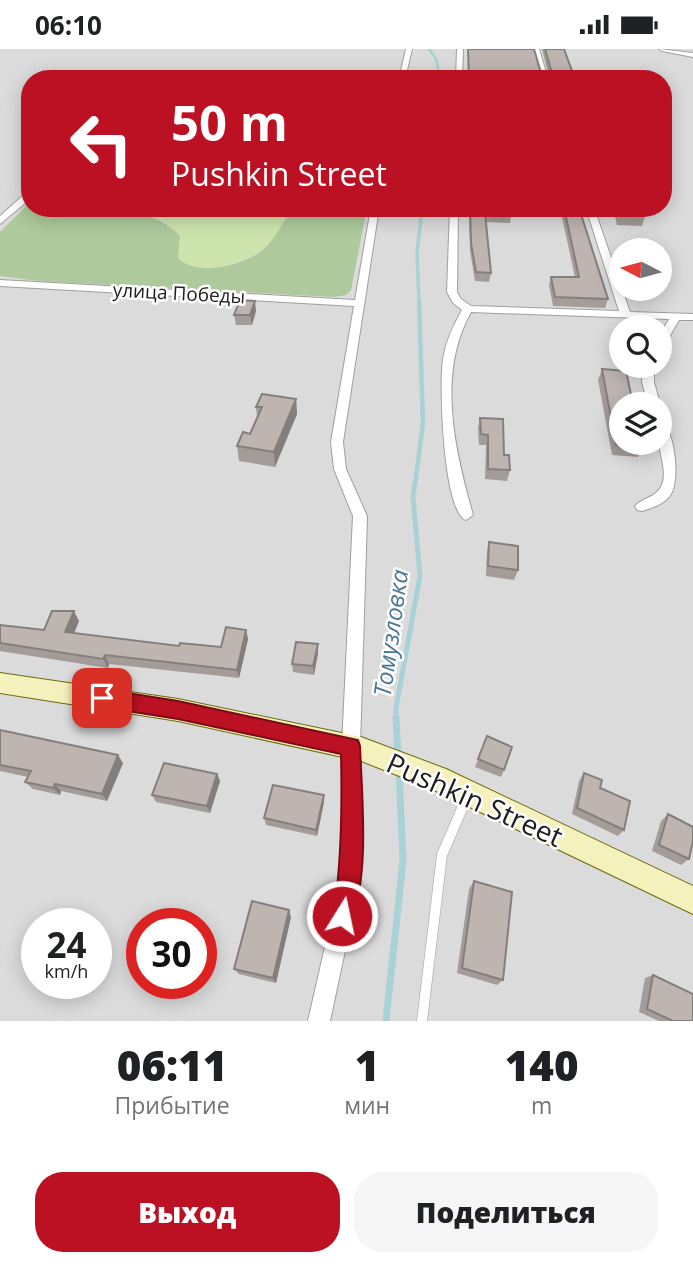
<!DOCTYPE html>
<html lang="ru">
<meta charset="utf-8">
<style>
:root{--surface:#fff;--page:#f6f6f6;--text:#202124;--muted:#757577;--accent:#b12}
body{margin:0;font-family:"Open Sans",sans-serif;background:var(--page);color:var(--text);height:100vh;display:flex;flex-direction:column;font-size:26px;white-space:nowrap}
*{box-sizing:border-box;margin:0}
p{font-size:23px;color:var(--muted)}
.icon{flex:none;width:38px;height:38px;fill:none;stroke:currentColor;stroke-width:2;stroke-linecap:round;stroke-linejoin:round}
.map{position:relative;height:972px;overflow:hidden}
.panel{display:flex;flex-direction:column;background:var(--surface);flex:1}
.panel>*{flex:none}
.hud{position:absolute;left:21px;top:21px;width:651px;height:147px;border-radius:28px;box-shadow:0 4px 18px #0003;background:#b12;color:#fff;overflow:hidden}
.needle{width:46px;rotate:276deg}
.controls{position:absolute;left:609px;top:189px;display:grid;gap:14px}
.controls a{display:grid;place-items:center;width:63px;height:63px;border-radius:50%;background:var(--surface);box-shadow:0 4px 18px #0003;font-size:35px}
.speed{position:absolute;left:21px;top:859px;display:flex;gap:14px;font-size:35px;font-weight:700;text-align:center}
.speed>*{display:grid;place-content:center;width:91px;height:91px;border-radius:50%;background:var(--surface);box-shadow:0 4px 18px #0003;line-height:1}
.speed small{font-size:18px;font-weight:400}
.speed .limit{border:10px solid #d22;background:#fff;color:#111}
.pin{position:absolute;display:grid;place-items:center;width:60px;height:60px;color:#fff;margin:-30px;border-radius:14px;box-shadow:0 4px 10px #0006}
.me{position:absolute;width:77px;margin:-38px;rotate:10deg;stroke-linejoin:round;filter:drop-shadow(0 0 5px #0008)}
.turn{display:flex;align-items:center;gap:24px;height:147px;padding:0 35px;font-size:32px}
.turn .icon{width:91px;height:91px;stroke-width:2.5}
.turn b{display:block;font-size:49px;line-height:60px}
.eta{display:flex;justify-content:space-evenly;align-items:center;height:119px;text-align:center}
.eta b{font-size:42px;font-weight:800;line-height:49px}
.button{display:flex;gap:14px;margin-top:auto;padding:14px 35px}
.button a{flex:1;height:80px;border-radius:28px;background:var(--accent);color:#fff;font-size:28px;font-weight:800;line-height:80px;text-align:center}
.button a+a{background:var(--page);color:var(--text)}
.status{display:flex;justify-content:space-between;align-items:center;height:49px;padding:0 35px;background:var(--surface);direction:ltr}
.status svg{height:19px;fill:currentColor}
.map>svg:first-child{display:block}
.residential{fill:#dcdbdb;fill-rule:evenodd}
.grass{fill:#cee4ae}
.forest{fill:#aeca9c}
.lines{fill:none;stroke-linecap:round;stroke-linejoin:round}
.stream-far4{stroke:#a8d2d8;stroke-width:2.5}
.stream-far3{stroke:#a8d2d8;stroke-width:3.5}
.stream-far2{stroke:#a8d2d8;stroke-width:4.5}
.stream-far1{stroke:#a8d2d8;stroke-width:5}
.stream{stroke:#a8d2d8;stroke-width:7}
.service-casing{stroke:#9f9f9f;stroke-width:11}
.minor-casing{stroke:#9f9f9f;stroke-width:2}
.secondary-casing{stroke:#6b6b0e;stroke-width:2}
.service{stroke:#fff;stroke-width:10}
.minor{fill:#fff;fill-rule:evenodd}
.secondary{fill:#f4f1bc;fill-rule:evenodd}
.wall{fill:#a39c98}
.shaded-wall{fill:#857f7c}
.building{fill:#beb5b1;stroke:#857f7c;stroke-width:2}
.route{fill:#b12;stroke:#7a0b16;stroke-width:2}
.labels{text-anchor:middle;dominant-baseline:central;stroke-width:5;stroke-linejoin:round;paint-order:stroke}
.far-street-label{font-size:19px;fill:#1e1e1e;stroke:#fff}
.water-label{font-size:24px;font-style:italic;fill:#4c7896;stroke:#fff}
.near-street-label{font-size:28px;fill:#1e1e1e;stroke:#fff}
</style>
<div class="status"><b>06:10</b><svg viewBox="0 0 49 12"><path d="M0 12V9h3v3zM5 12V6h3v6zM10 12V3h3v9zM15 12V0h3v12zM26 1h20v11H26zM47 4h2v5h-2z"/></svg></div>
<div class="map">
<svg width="693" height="972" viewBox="0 0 693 972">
<rect width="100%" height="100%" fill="#eeeae4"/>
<path class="residential" d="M0,0H693V972H0ZM30,30H663V159H30ZM621,201H660V240H621ZM621,278H660V317H621ZM621,355H660V394H621ZM37,875H96V934H37ZM142,875H201V934H142Z"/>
<path class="grass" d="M129,159H291C284,172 276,191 264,200C248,212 194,232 179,210C173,201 171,185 167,174Z"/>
<path class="forest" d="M30,153V159C80,159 142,148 180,187L178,209C197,229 250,216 268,196C277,185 285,172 291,159H367L351,241L346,246L334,248L38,232L0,227V183Z"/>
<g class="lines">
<path class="stream-far4" d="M429,0L436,10L440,30"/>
<path class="stream-far3" d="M419,253L417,205L422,159"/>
<path class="stream-far2" d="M415,435L423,375L419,251"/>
<path class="stream-far1" d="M396,670V659L420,527L413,448L415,434"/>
<path class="stream" d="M396,669L398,707
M386,972L403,811L399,721"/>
<g class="service-casing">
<path id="service" d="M422,972L442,806L467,748"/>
</g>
<g class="minor-casing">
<path id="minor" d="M406,0H412L405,30H399Z
M457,0H463L462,30H456Z
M533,0H539L548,30H542Z
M659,0L693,4V8L662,2Z
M27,143H30V150L0,175V167Z
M371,159H379L343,393L346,420L367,467L360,697L362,771L358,841L330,972H308L338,841L344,771L342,697L353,467L334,420L331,393L354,257L0,237V231L355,251Z
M450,159H458L457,243L461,250L471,257L619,262L586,159H594L630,263L693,265V271H679L664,297L660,298V286L669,270L471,263C436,325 455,402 473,466L466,471C443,463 439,335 443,310C446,292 453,277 462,261L453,254L447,243Z
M643,317H654V333L660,355H648L642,333Z
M660,372C675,379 680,431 671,445C665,455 652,459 642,462L637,461L635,457C641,450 652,449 658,442C670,429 660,408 659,394C659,387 660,379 660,372Z"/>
</g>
<g class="secondary-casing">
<path id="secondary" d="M0,624L178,650L361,688L446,720L693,837V865L430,739L361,712L178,672L0,644Z"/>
</g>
<use href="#service" class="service"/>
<use href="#minor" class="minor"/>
<use href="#secondary" class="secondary"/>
</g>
<path class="wall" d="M468,0H534L541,24H548L542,0H564L575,30H468Z
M469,159H511V166L510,174L486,173L491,224L489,233L475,232L470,202Z
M560,159H579L608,250L605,259L553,257L549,236L551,228H575Z
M613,159H643L645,167L642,177L617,176Z
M256,262L252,276H236L234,266Z
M602,320L642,398L638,408L612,406L598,331Z
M296,350L297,365L275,418L239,412L237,397L250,385L257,368L256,358Z
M480,369L504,406L510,421L507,432L485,430L486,396H479L478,379Z
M489,493L518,521L514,531L486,527L487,503Z
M79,572L74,584L179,597L221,598L246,581L248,590L239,629L109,615L108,619L0,602V576L44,581Z
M318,595V604L314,626L293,623L292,615Z
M0,681L123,714L107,752L61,742L60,746L33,740L25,733L28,728L0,722Z
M487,687L504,721L501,728L475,718Z
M584,724L600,739L624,781L618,787L572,765L579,732Z
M217,725L220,732L210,764L156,753L152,746Z
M324,753L317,787L266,776L264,769Z
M668,765L689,810L681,816L652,802L661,772Z
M474,832L503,931L497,936L457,924L469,840Z
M291,868L276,934L239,925L234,920Z
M653,926L693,972H659L639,963L645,929Z"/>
<path class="shaded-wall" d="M255,252L256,262L252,276L250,266Z
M296,350L297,365L275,418L274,403Z
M74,562L79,572L71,592L65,583Z
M246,581L248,590L239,629L237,621Z
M318,595V604L314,626L313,617Z
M105,606L109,615L108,619L103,610Z
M118,706L123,714L107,752L102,745Z
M217,725L220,732L210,764L207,757Z
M55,735L61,742L60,746L53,739Z
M324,746V753L317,787L316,781Z
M289,861L291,868L276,934L273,929Z"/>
<path class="building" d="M468,0H534L541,24H552L545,0H564L575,30H469Z
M122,26L121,30H103L104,27Z
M470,159H511V166L485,164L491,224L476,223L471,194Z
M564,159H579L608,250L555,248L551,228H579Z
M618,159H643L645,167L620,166Z
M240,251L255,252L250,266H234Z
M602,320L626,322L633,355H621V394H642V398L616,396Z
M262,345L296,350L274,403L237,397L243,383L250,385L262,358H256Z
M480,369L503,370L504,406H509L510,421L488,420V386L481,385Z
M489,493L518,497V521L488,517Z
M52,562H74L65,583L179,597L180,594L221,598L226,578L246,581L237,621L105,606L103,610L0,594V576L44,581Z
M296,593L318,595L313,617L292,615Z
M0,681L118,706L102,745L55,735L53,739L25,733L31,722L0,716Z
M487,687L512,698L504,721L478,710Z
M164,714L217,725L207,757L152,746Z
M584,724L602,731L600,739L630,752L624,781L577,759Z
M273,736L324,746L316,781L264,769Z
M668,765L693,778V792L689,810L659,796Z
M474,832L512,843L503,931L462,919Z
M252,852L289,861L273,929L234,920Z
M653,926L693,945V972H673L647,960Z"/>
<path class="route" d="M102,640L178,652L358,691L360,697C362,749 370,828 350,876L342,879L334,876C329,863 335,851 337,838C342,793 342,750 341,705L178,670L102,658L95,655L92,649L95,643Z"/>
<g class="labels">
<g class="far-street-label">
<text transform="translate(179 244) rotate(3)">улица Победы</text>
</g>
<g class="water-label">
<text transform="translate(390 584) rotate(-82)">Томузловка</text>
</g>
<g class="near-street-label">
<text transform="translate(475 750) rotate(24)">Pushkin Street</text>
</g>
</g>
</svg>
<div class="controls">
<a><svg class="needle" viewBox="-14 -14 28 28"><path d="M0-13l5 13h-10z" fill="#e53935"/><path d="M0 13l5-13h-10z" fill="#757577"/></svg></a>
<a><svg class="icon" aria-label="search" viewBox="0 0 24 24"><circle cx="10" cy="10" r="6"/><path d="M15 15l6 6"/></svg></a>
<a><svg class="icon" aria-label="layers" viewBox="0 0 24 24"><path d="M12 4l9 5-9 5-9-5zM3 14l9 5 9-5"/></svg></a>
</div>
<div class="speed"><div>24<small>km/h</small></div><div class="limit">30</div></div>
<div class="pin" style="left:102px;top:649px;background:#d93025"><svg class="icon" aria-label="arrive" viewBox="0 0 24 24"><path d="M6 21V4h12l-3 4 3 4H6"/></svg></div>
<svg class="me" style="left:342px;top:867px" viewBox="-20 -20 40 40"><circle r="17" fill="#b12" stroke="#fff" stroke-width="3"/><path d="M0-11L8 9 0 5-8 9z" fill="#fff"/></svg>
<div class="hud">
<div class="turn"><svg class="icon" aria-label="left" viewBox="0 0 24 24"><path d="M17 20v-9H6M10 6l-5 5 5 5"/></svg><div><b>50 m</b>Pushkin Street</div></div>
</div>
</div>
<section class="panel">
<div class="eta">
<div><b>06:11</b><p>Прибытие</p></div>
<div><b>1</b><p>мин</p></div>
<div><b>140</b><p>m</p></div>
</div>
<div class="button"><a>Выход</a><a>Поделиться</a></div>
</section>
